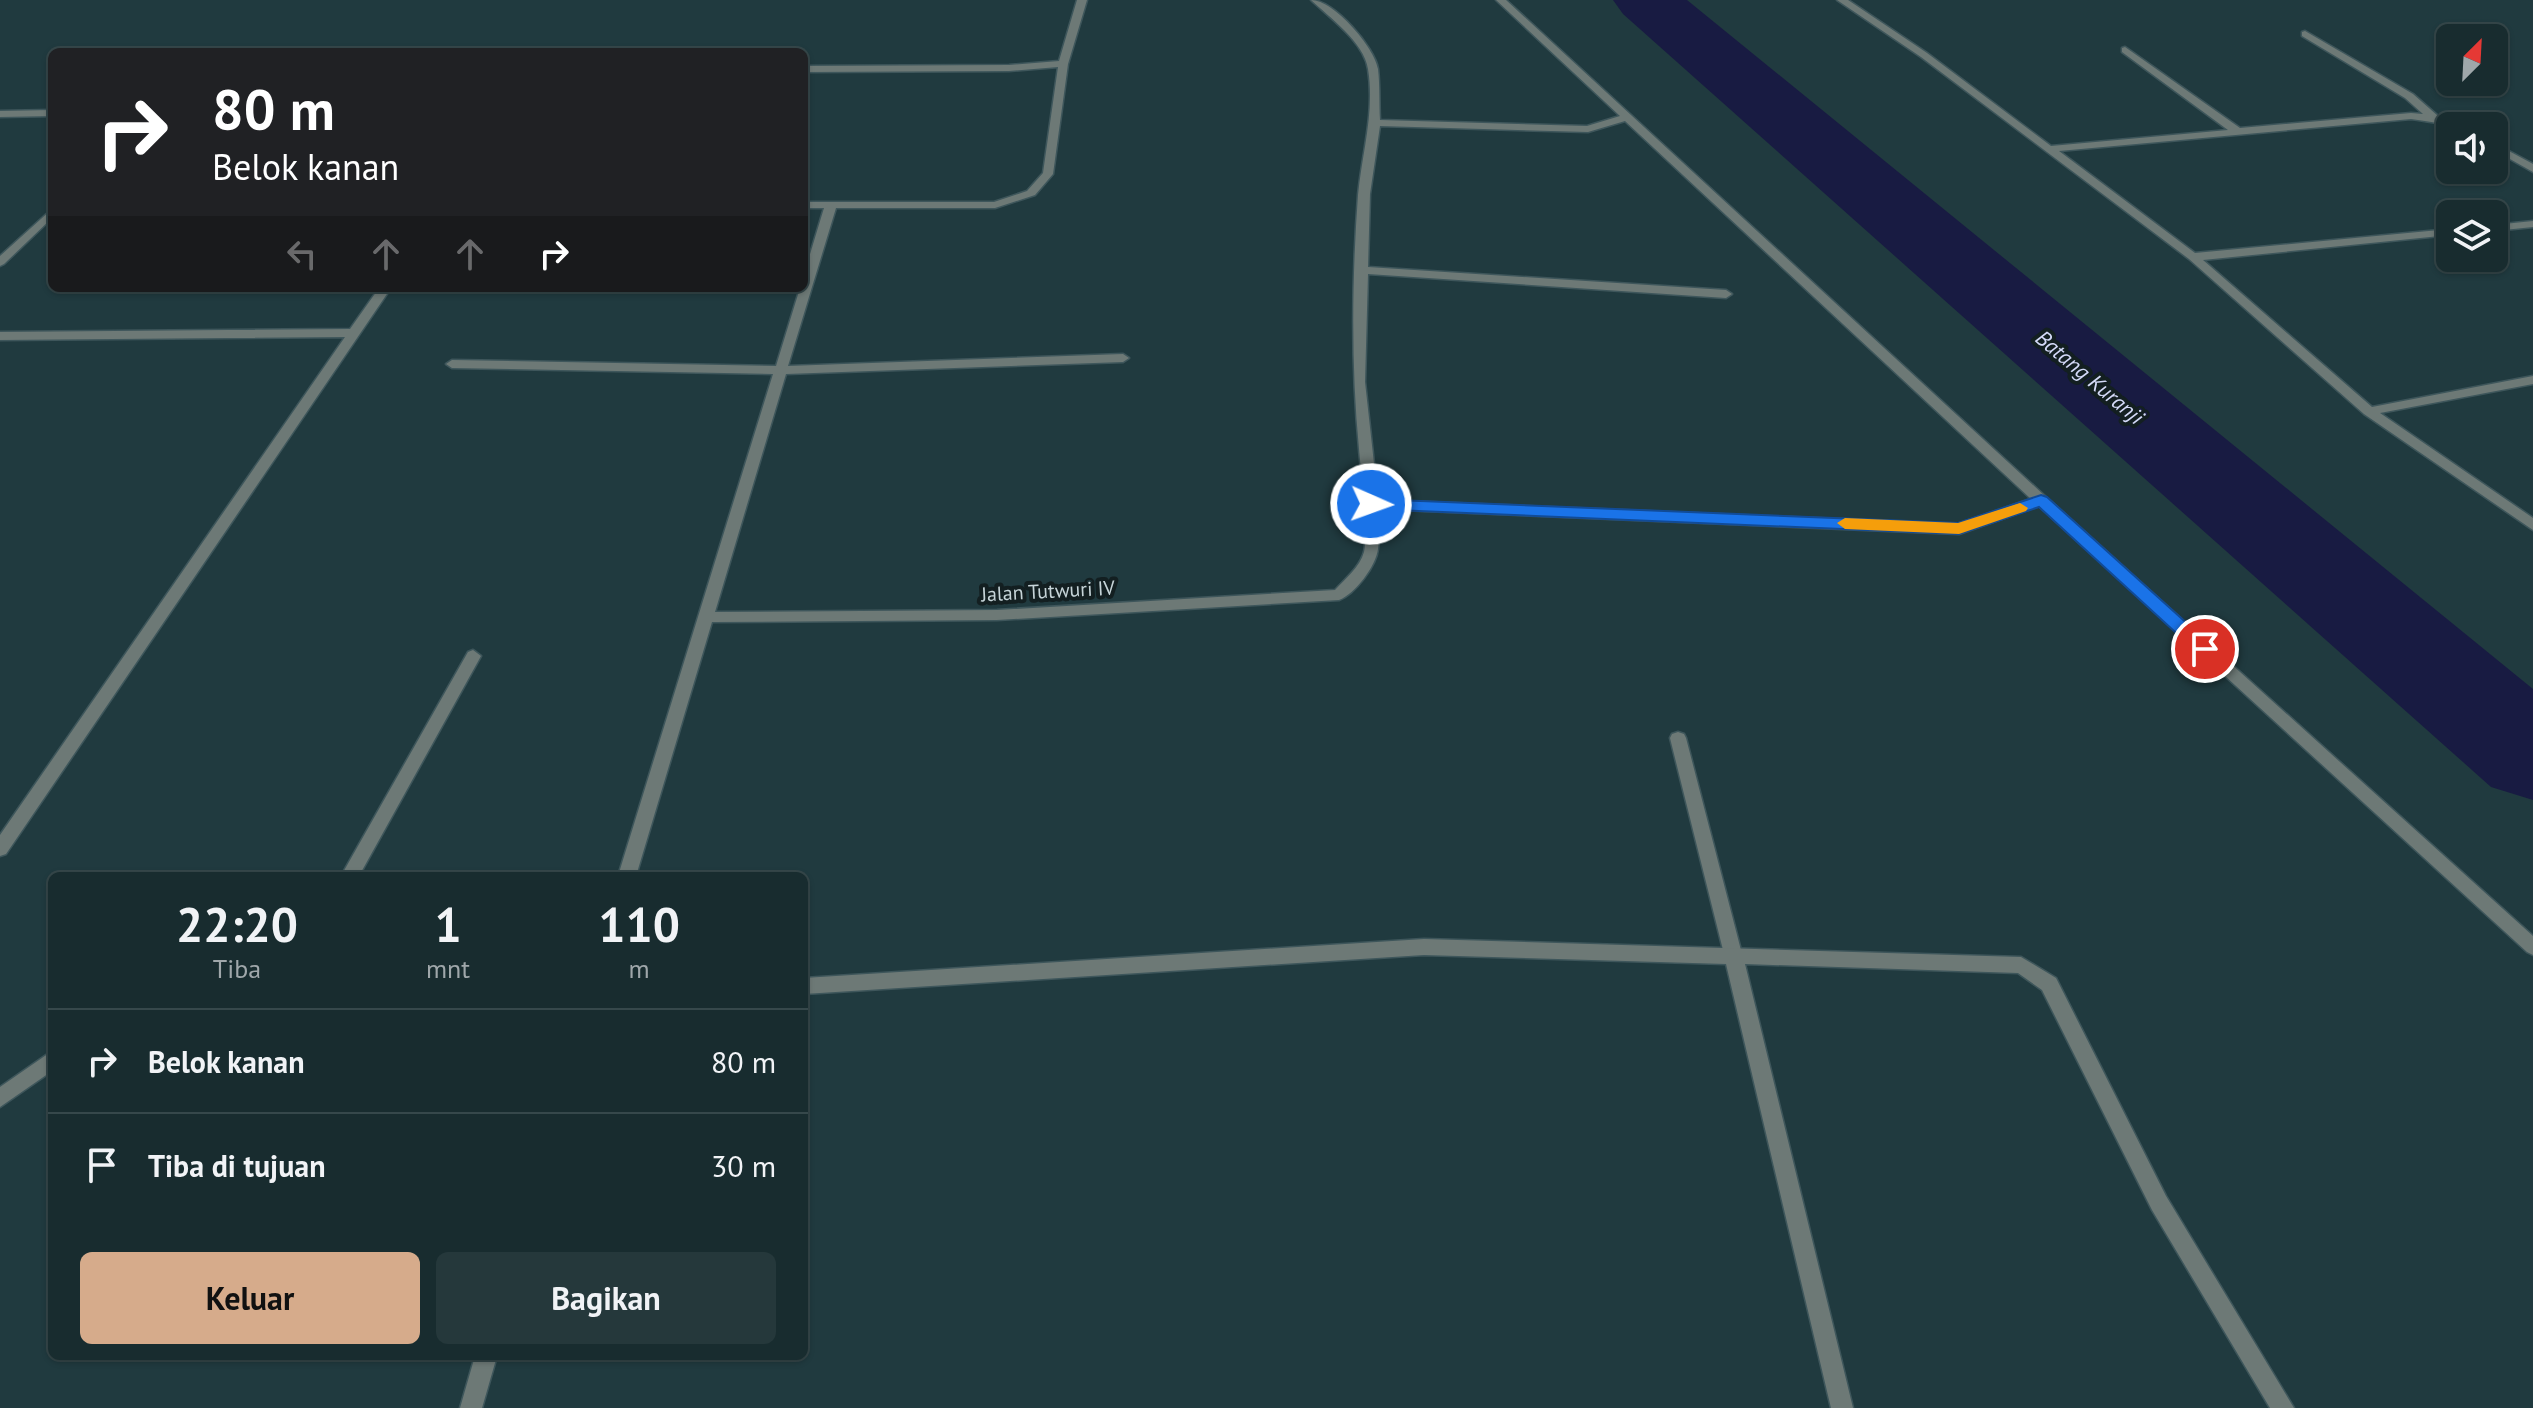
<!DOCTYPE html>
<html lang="id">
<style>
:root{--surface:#182c2f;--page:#25383b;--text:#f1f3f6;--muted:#9fa7aa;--line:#36484b;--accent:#d6ab8b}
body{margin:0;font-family:"PT Sans",sans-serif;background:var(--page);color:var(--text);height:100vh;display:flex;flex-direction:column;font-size:30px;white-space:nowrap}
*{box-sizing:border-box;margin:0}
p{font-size:26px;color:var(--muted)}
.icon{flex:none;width:44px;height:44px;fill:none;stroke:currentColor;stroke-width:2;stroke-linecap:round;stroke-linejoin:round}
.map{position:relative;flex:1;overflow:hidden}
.side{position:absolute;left:48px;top:872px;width:760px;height:488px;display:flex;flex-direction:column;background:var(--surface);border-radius:12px;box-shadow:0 2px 6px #0004,0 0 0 2px var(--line)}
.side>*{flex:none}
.guide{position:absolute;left:48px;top:48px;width:760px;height:244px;border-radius:12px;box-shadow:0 2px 6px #0004,0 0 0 2px var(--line);background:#202124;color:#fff;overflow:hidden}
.needle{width:52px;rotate:24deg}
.fabs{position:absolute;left:2436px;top:24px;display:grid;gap:16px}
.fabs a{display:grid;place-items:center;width:72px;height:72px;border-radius:12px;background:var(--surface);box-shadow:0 2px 6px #0004,0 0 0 2px var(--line);font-size:40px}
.pin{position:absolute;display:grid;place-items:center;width:68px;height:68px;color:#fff;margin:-34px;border:4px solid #fff;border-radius:50%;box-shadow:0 2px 8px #0007}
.me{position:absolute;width:88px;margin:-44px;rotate:92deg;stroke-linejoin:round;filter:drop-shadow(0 0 6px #0008)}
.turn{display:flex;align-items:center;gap:28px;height:168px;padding:0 32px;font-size:36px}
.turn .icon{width:104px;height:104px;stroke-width:2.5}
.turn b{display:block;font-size:56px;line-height:68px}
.lanes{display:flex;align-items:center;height:76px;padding:0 32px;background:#0003;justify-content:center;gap:40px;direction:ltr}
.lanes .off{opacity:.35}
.eta{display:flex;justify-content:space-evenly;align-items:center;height:136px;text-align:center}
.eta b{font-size:48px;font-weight:600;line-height:56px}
.button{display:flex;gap:16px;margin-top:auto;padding:16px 32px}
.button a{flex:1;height:92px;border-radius:12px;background:var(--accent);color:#111;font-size:32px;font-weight:600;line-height:92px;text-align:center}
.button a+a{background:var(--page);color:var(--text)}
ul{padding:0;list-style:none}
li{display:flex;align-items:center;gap:24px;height:104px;padding:0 32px;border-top:2px solid var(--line)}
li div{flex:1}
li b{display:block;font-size:30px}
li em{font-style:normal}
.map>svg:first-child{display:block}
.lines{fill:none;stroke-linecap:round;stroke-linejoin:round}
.river{fill:#181b42;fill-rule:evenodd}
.lane-casing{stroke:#3e565b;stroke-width:3}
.street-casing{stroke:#3e565b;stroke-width:3}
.lane{fill:#6d7976;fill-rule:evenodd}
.street{fill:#6d7976;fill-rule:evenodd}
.route{fill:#1a73e8;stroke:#114b97;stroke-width:2}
.slow{fill:#f59e0b}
.labels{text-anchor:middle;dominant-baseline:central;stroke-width:8;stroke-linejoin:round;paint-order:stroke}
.street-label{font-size:20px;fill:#c6d4d8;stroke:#131f21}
.water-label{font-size:22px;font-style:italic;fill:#d4daf8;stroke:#131f21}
</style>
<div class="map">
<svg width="2533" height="1408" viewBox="0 0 2533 1408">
<rect width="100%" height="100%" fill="#203a3f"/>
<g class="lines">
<path class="river" d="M1613,0H1687L2533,689V800L2491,787L1623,14Z"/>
<g class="lane-casing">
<path id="lane" d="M473,650L481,656L359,876H341L468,652Z
M1678,732L1684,734L1686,738L1743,958L1741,964L1734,966L1727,964L1725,958L1670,738L1672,734Z
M52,1051V1071L0,1107V1087Z"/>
</g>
<g class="street-casing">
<path id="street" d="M1077,0H1087L1068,64L1053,174L1035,195L995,208H836L788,366L1123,354L1129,358L1123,362L786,374L715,612L997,610L1335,590C1345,579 1360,567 1364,552C1369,529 1361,474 1359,449C1351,366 1352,278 1358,195C1362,153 1375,112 1368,69C1364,42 1329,17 1311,0C1334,0 1375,48 1378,69C1380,86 1379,104 1380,120L1587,126L1620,116L1496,0H1506L2046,497L2533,936V955L2527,952L2039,506L1959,534L1378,509C1378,522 1380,536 1378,549C1376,566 1355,594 1339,600L997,620L712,622L636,876H618L773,374L452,368L446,364L452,360L776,366L800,288H804V274L824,208H804V202H994L1027,191L1043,173L1058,67L1009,71L804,72V66L1009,65L1059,61ZM1625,121L2031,499L1958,524L1378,500L1365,382L1368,274L1726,298L1732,294L1726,290L1368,267L1370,194L1380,126L1588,132Z
M1837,0H1848L1927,53L2051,146L2228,130L2122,52V48L2125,47L2240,128L2411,113L2423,114L2405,98L2302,36V32L2305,31L2413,94L2438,116L2463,124L2464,126C2446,126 2430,121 2411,119L2059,151L2195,253L2450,229V235L2203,260L2372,407L2533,376V384L2380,413L2533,518V530L2364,414L2189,259L1921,57Z
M52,110V116L0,117V111Z
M2494,143L2533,164V172L2494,150Z
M52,209V218L4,264L0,266V256Z
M2533,221V227L2494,231V225Z
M379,288H391L6,854L0,856V835L345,337L0,340V332L350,329Z
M1424,939L2021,957L2056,978L2166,1196L2294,1408H2270L2152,1210L2042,990L2018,973L1745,964L1853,1408H1831L1726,964L1424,955L804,994V978Z
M475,1356H497L482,1408H460Z"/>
</g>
<use href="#lane" class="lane"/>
<use href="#street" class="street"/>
</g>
<path class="route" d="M2041,495L2047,497L2211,645L2214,649L2211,654H2199L2039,507L1959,534L1371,509L1363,504L1371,499L1958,523Z"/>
<path class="slow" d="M2020,503L2028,508L2026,511L1959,534L1845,529L1837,523L1845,518L1958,523Z"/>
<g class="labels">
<g class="street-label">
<text transform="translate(1048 591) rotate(-3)">Jalan Tutwuri IV</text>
</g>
<g class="water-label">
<text transform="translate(2090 377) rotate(40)">Batang Kuranji</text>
</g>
</g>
</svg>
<div class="fabs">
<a><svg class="needle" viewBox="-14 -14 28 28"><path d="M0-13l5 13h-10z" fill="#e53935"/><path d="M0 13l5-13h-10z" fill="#9fa7aa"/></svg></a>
<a><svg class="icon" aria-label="sound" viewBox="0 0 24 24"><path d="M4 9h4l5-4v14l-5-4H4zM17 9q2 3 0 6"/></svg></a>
<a><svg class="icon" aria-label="layers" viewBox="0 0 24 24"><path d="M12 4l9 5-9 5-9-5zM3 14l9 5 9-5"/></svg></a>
</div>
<div class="pin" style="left:2205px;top:649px;background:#d93025"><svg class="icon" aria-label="arrive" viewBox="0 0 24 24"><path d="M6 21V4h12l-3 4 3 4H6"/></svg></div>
<svg class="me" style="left:1371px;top:504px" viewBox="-20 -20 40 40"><circle r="17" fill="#1a73e8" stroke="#fff" stroke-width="3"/><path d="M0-11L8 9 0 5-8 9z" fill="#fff"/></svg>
<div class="guide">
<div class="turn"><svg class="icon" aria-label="right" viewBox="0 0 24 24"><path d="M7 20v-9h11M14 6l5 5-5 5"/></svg><div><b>80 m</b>Belok kanan</div></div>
<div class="lanes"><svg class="icon off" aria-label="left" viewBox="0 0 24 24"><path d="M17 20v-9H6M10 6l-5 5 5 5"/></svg><svg class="icon off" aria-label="ahead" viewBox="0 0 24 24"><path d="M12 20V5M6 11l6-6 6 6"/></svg><svg class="icon off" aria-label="ahead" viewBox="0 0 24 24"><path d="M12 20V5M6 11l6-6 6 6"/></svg><svg class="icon" aria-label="right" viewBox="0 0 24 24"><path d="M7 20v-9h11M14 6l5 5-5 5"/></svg></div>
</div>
<section class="side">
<div class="eta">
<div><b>22:20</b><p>Tiba</p></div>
<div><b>1</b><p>mnt</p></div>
<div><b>110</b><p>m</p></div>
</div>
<ul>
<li><svg class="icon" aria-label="right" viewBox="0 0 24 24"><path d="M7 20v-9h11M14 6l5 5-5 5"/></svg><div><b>Belok kanan</b></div><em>80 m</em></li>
<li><svg class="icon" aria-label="arrive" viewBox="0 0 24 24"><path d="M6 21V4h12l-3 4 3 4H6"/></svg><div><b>Tiba di tujuan</b></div><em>30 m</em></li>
</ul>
<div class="button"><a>Keluar</a><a>Bagikan</a></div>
</section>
</div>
